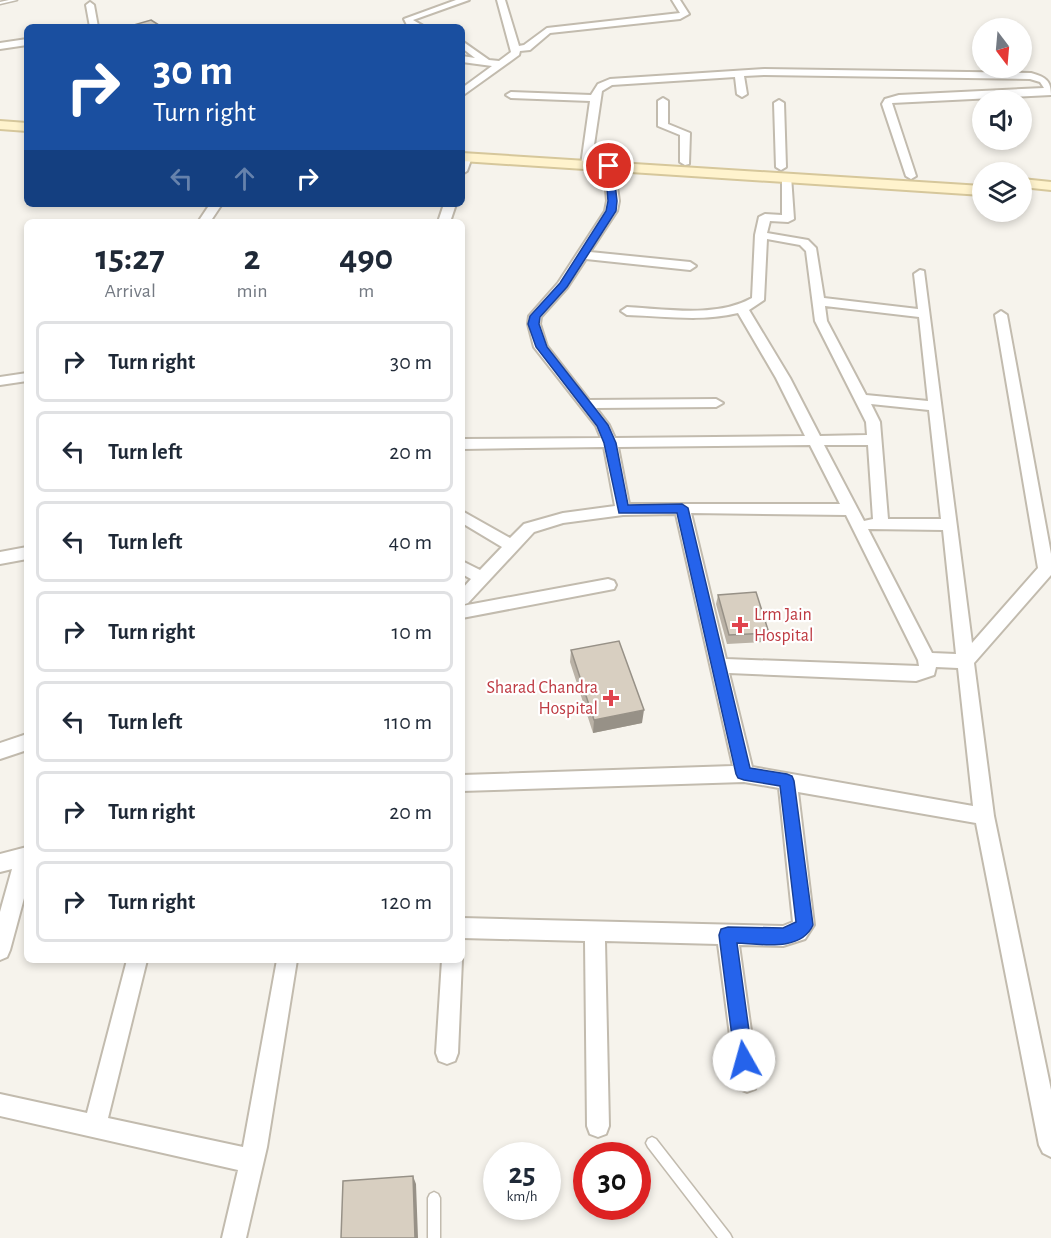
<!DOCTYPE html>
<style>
:root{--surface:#fff;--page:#f2f2f3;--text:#1f2937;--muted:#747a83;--line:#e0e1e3}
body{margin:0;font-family:"Alegreya Sans",sans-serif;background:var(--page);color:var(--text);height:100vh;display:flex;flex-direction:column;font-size:22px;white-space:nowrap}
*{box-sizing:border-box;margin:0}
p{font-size:20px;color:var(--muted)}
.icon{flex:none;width:33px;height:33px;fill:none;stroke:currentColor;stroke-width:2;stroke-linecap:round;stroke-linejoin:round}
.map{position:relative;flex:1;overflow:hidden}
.drawer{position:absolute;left:24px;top:219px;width:441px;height:744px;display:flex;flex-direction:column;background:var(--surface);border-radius:9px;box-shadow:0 3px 9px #0003}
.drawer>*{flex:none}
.guide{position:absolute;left:24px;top:24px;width:441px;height:183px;border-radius:9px;box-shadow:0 3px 9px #0003;background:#1a4fa0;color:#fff;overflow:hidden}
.needle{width:39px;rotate:164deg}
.fabs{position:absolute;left:972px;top:18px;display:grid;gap:12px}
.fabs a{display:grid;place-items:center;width:60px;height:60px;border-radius:50%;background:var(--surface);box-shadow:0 3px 9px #0003;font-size:30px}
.speed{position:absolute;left:483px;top:1142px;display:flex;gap:12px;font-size:30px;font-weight:700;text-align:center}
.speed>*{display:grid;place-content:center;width:78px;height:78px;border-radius:50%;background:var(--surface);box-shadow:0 3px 9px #0003;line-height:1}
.speed small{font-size:15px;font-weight:400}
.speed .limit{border:9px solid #d22;background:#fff;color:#111}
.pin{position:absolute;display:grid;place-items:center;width:51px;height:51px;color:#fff;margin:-26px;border:3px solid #fff;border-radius:50%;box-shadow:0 2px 6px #0007}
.me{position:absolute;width:66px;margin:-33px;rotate:353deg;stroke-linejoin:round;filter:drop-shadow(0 0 4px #0008)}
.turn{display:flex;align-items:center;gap:21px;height:126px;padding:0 30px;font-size:27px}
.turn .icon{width:78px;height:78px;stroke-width:2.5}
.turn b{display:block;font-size:42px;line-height:51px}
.lanes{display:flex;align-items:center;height:57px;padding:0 30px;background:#0003;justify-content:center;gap:30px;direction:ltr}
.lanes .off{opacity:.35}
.eta{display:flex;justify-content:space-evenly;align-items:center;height:102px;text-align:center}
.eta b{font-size:36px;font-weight:600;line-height:42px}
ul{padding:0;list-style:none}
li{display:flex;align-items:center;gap:18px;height:81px;margin:0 12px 9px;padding:0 18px;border:3px solid var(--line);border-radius:9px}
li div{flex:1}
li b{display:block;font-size:22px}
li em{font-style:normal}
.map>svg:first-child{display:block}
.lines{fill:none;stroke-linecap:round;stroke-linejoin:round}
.lane-casing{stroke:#c2bbae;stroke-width:3}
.street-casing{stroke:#c2bbae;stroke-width:4}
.secondary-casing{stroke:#d6c79b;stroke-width:4}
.lane{fill:#fff;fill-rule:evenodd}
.street{fill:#fff;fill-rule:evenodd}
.secondary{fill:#fff3cd;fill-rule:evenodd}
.wall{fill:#bab2a6}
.shaded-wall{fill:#979187}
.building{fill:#d8cfc1;stroke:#979187;stroke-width:1.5}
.route{fill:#2563eb;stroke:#184099;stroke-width:1.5}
.health-dot{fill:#e0444e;stroke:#fff;stroke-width:2}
.labels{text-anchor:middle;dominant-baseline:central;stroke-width:4.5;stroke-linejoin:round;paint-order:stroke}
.health-label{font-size:18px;fill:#be3a42;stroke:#fff;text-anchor:start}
</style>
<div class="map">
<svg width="1051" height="1238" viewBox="0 0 1051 1238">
<rect width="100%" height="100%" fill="#f6f3ec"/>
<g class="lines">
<g class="lane-casing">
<path id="lane" d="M9,0H17L0,4V2Z
M652,1137L656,1139L730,1234L732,1238H718L648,1147L646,1143L648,1139Z
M434,1192L438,1194L440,1198V1238H428V1198L430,1194Z"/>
</g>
<g class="street-casing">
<path id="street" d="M456,0H469L413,20L425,27L407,25L404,19Z
M497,0H505L519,46L524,45L547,28L680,13L672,0H680L689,14L680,19L550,33L530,50L520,51L519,55L462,96V88L492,66L462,62V56L475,58L462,48V41L489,60L499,61L511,52Z
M90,2L94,5L98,27H90L86,5Z
M27,39V45L0,49V43Z
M764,69L1031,73C1045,77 1051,80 1051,95L892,103L916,176L911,179L906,176L882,104L885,99L899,95L1044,88L1040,82L1030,79L764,75L744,76L747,94L742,97L737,94L735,77L612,85L602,91L591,165L586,168L581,165L590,101L511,98L506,95L511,92L591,95L598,84L610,79Z
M663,98L668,101V124L690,133L689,164L685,165L680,162V135L658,126V101Z
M779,100L784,103L786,167L781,170L776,167L774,103Z
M467,154L472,157L467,171L462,174V157Z
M609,163L614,166L619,201L617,211L590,252L690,262L696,266L690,270L586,259L567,288L541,317L540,324L547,346L589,400L716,399L723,403L716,407L596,408L609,425L615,438L805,436L776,378L738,313C702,322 663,316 627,315L621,311L627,307C666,309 716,318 752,298L755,235L759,217L765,214L782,215V174H790L791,176L794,219L788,222L770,221L767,233L808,240L816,248L824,298L918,309L914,274L920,270L924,271L972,643L1038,568L995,315L1001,311L1007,315L1051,554V575L974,663L994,816L1051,1090V1157L1043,1153L1039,1145L976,823L798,792L814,925L805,939L783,946L739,945L758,1081L755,1089L747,1092L739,1089L736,1081L718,944L605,941L609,1126L606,1134L598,1137L590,1134L587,1126L585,941L462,938V918L783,926L793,922L779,788L744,782L462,791V775L733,766L676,514L623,515L563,523L534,532L468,603L462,605V589L471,579L462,574V561L480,570L502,547L462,523V511L510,538L524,524L563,513L615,506L604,447L462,449V439L601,438L596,426L534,347L528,324L529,316L558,283L605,211L607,201L604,166ZM767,239L800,245L806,251L815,321L866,422L867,435L820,436L790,378L749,310L764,300ZM825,306L919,317L928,401L866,395L827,321ZM871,404L929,410L941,519H888L880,422ZM810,445L840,504H629L618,447ZM824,445H868L873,519L864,521ZM691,513L846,515L918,660L919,666L726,659ZM868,529L943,530L956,654L932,653ZM936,667L958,668L973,806L752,767L729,673L916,681L934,675Z
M210,204H222L210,222H198Z
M444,204H456L450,222H438Z
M27,373V381L0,385V377Z
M27,547V559L0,564V552Z
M608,579L614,581L616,585L614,589L462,618V606Z
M27,734V750L0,759V743Z
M27,847V887L10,950L7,957L0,960V912L12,869L0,872V854Z
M462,959V960L458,1053L455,1061L447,1064L439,1061L436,1053L442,960Z
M127,960H147L108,1118L243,1147L277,960H297L267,1147L246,1238H222L238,1170L0,1116V1094L87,1113Z"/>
</g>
<g class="secondary-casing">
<path id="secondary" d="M0,121L27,123V131L0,129Z
M462,153L982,186V195L462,161Z
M1022,179L1051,182V190L1022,187Z"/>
</g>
<use href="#lane" class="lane"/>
<use href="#street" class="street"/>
<use href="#secondary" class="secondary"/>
</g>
<path class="wall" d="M718,595L769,633L766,642L727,644L716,604Z
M571,650L642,723L593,733L570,662Z"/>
<path class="shaded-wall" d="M644,710L642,723L593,733L594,720Z
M413,1176L416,1184L418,1238H415Z"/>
<path class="building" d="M151,20L162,27H127Z
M756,592L769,633L729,635L718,595Z
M619,641L644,710L594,720L571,650Z
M413,1176L415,1238H341L343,1181Z"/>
<path class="route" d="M609,163L613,166L617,201L616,211L567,287L540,317L539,324L547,347L608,425L616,443L628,505L682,504L688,508L750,768L787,774L792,776L794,781L813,925C801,952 761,944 737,943L753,1060L751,1067L744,1070L738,1067L735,1060L719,935L721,929L728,927L783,928L796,922L780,786L744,780L738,778L736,774L677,513H619L604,443L597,426L536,347L528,324L530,316L560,283L606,211L608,201L605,166Z"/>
<g class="health-dot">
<path d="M737 616h6v6h6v6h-6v6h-6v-6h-6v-6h6z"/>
<path d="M608 689h6v6h6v6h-6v6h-6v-6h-6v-6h6z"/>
</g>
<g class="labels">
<g class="health-label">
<text x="754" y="615">Lrm Jain<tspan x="754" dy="21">Hospital</tspan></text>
<text x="598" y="688" text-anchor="end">Sharad Chandra<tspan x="598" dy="21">Hospital</tspan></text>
</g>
</g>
</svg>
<div class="fabs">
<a><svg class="needle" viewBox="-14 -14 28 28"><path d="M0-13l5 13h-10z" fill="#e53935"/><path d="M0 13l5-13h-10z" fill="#747a83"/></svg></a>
<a><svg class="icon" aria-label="sound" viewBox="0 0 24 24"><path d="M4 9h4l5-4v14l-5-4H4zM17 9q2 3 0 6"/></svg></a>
<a><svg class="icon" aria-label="layers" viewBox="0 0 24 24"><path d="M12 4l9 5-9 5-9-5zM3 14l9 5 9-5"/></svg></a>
</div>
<div class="speed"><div>25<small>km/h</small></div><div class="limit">30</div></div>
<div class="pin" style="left:609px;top:166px;background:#d93025"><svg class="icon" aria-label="arrive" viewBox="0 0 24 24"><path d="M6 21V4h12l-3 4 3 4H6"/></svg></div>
<svg class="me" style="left:744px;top:1060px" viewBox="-20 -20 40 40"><circle r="19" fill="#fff"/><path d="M0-13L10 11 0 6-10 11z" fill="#2563eb"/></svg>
<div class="guide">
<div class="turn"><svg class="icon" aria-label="right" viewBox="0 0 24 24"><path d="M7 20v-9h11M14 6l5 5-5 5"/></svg><div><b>30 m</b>Turn right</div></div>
<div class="lanes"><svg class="icon off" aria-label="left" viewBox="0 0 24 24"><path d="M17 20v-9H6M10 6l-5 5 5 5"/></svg><svg class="icon off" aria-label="ahead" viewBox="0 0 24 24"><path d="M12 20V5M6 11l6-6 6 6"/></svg><svg class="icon" aria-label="right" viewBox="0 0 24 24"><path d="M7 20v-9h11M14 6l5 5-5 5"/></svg></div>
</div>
<section class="drawer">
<div class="eta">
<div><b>15:27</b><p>Arrival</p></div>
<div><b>2</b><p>min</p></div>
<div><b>490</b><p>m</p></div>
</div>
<ul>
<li><svg class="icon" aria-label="right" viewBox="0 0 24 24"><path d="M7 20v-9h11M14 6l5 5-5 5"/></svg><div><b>Turn right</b></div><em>30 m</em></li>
<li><svg class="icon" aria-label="left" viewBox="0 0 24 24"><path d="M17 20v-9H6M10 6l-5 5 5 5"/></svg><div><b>Turn left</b></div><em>20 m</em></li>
<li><svg class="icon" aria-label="left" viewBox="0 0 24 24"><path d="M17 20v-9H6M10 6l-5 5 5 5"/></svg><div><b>Turn left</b></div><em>40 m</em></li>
<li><svg class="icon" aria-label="right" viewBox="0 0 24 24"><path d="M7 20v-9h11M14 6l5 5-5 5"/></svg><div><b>Turn right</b></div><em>10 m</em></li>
<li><svg class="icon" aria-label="left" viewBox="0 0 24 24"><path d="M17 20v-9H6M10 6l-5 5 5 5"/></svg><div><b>Turn left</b></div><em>110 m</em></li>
<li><svg class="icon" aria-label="right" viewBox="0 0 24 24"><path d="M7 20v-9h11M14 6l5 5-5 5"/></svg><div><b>Turn right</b></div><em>20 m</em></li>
<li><svg class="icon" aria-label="right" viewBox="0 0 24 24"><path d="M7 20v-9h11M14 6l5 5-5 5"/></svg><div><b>Turn right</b></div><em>120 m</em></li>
</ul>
</section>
</div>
